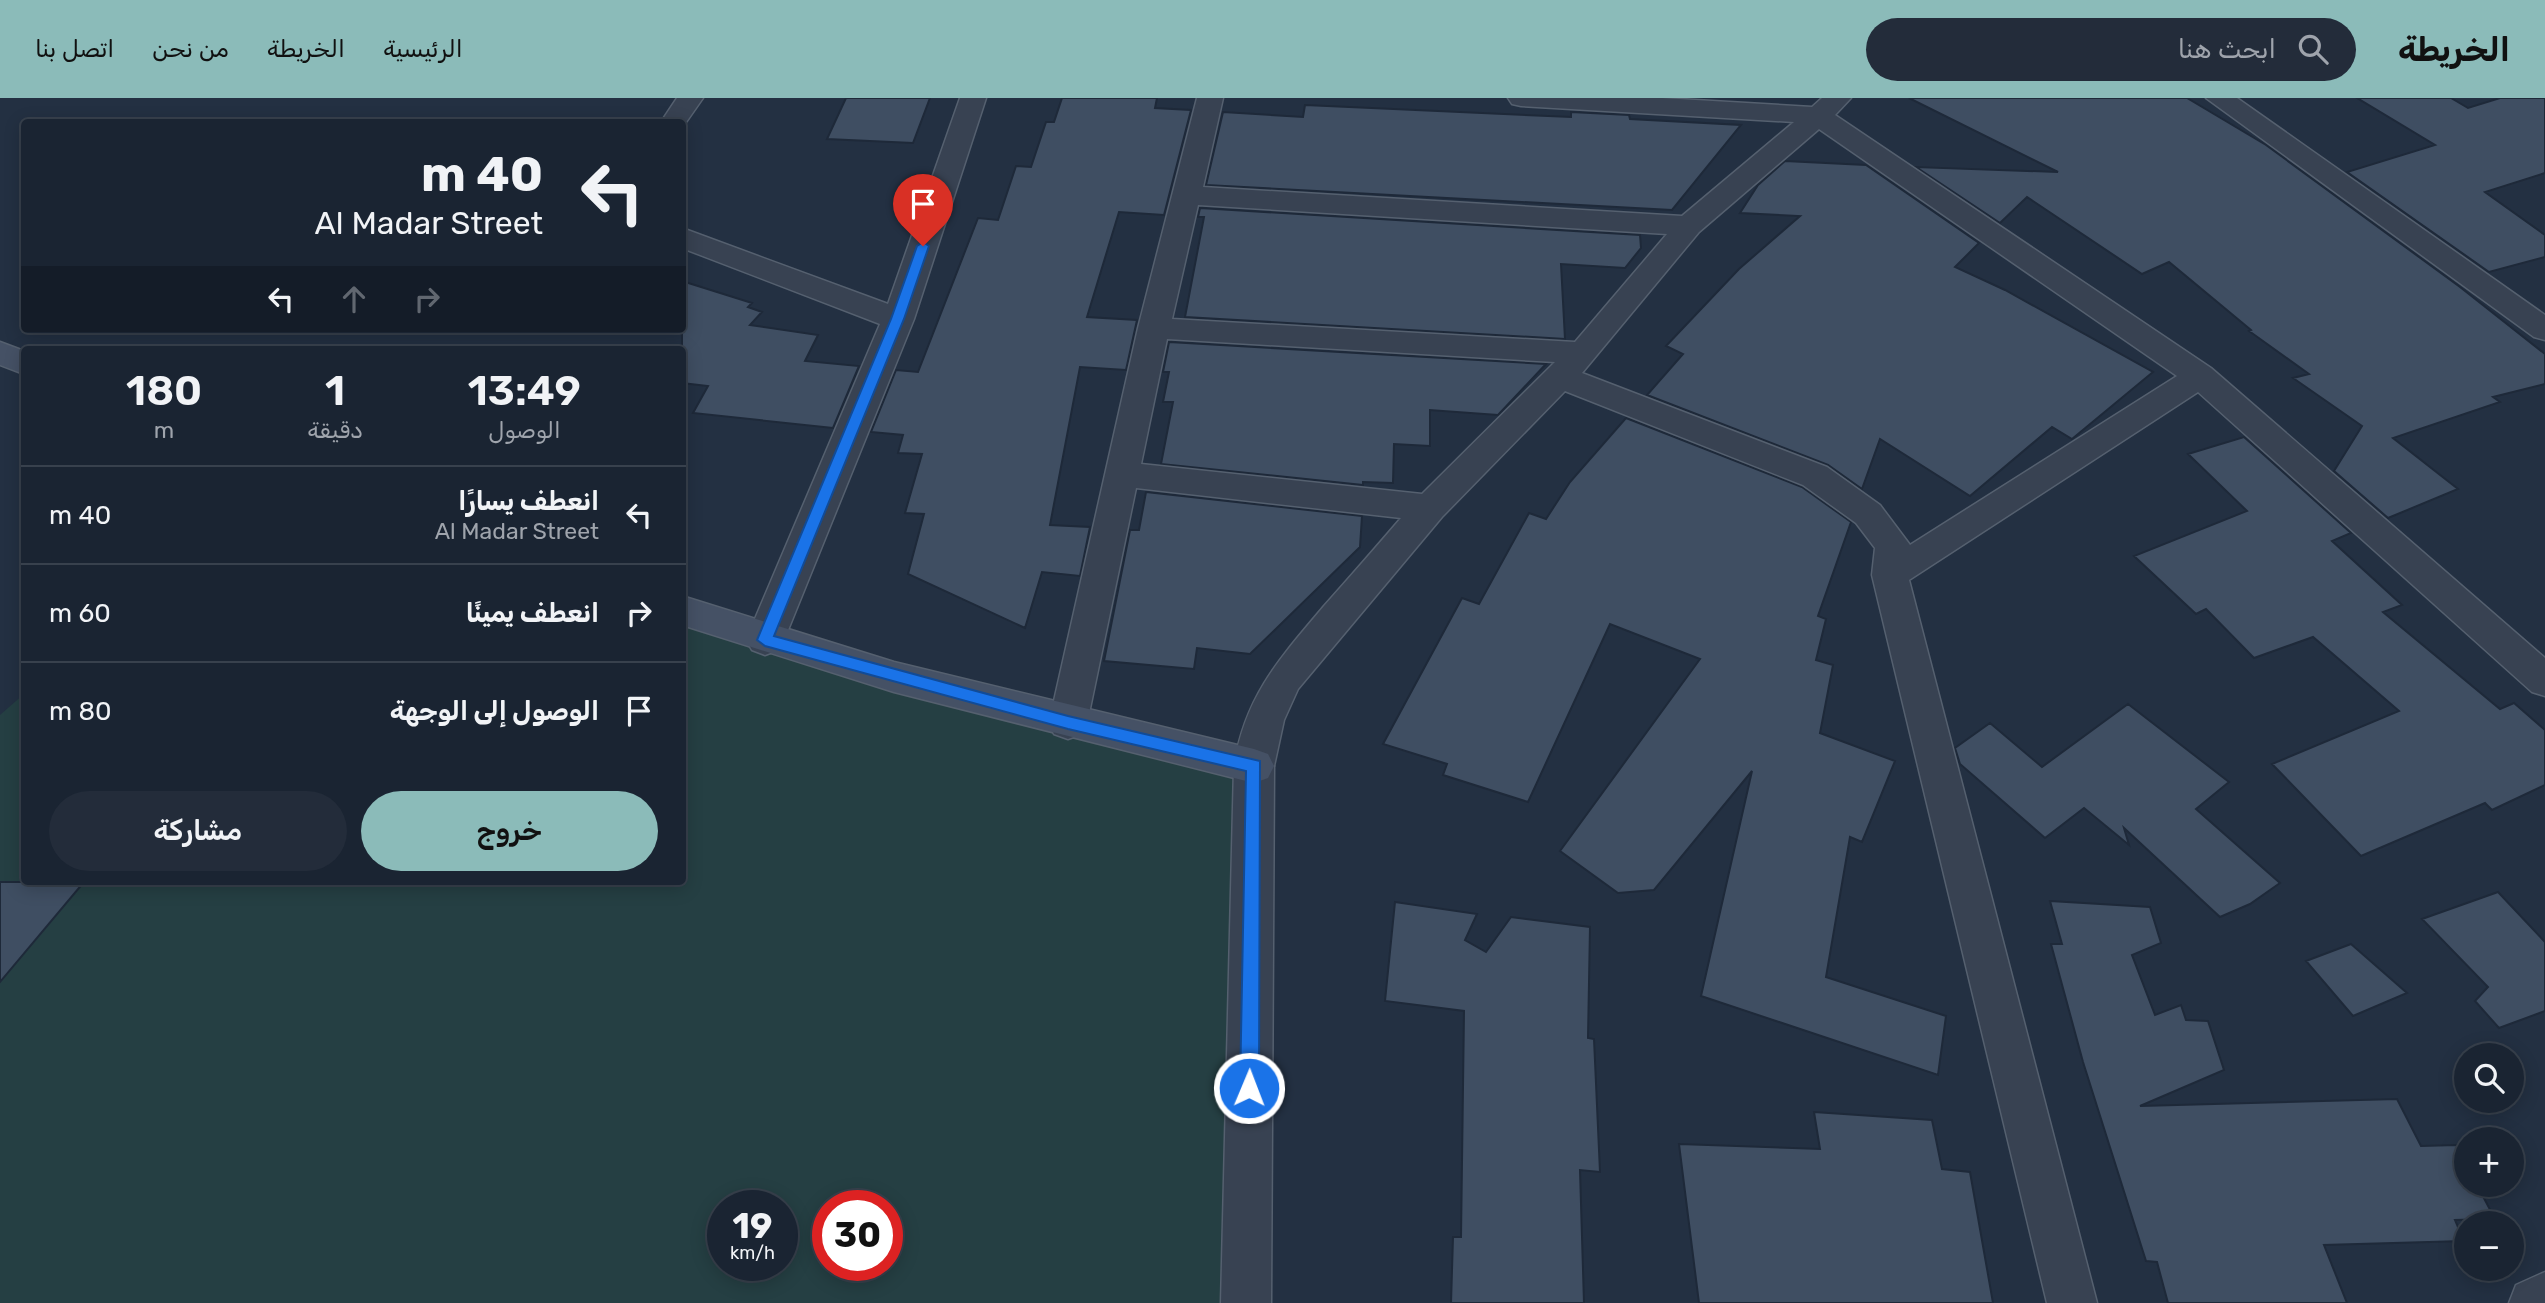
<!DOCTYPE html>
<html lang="ar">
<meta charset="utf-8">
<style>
:root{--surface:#1a2432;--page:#232c3a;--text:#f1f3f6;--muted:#9fa4ac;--line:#38414d;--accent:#8bbbb9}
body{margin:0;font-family:Rubik,"Noto Naskh Arabic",sans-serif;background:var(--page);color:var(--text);direction:rtl;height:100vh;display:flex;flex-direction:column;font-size:26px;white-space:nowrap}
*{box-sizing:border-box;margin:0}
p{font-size:23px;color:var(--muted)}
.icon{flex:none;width:38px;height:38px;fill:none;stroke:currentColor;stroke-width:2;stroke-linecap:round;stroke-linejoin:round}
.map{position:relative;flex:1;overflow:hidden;direction:ltr}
.side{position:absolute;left:21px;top:248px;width:665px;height:539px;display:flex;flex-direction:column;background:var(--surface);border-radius:7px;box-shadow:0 4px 18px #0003,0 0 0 2px var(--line);direction:rtl}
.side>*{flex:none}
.top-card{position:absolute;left:21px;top:21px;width:665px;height:214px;border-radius:7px;box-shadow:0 4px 18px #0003,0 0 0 2px var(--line);direction:rtl;background:#1a2432;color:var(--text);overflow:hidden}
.fabs{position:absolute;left:2454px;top:945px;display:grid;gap:14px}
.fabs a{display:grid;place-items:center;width:70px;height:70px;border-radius:50%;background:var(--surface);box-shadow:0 4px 18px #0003,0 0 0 2px var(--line);font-size:35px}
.speed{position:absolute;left:707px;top:1092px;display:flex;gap:14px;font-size:35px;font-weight:700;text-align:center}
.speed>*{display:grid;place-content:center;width:91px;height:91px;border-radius:50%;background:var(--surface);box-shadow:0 4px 18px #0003,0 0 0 2px var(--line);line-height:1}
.speed small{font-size:18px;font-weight:400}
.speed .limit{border:10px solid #d22;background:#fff;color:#111}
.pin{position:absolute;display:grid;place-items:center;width:60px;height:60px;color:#fff;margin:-72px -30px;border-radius:50% 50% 50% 0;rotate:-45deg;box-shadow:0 0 7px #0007}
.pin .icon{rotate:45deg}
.me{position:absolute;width:77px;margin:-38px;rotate:1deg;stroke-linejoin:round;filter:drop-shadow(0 0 5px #0008)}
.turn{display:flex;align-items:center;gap:24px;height:147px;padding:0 28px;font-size:32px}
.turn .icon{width:91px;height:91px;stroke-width:2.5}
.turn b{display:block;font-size:49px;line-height:60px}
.lanes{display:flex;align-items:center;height:66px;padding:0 28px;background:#0003;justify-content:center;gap:35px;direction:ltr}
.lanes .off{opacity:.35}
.eta{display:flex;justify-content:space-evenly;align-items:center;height:119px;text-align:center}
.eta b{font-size:42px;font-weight:600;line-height:49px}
.action{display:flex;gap:14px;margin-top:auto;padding:14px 28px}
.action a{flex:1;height:80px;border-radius:42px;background:var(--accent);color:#111;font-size:28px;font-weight:600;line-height:80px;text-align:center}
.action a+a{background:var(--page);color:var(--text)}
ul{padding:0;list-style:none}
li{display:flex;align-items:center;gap:21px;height:98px;padding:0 28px;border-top:2px solid var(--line)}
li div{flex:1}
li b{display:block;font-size:26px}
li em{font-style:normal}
header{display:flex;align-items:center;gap:42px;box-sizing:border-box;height:98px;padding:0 35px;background:var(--accent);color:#111}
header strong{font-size:33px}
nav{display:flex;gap:38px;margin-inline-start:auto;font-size:24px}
.search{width:490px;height:63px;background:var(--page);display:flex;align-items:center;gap:18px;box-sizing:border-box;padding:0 24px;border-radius:38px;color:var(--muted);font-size:26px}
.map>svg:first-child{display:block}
.green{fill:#253f43;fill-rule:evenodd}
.building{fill:#3f4e62;stroke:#1e2939;stroke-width:2}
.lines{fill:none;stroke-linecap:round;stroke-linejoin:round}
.street-casing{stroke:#55606f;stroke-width:3}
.secondary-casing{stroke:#55606f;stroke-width:3}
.street{fill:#384252;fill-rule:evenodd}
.secondary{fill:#455165;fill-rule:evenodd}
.route{fill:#1a73e8;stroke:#114b97;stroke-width:2}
</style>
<header>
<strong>الخريطة</strong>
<div class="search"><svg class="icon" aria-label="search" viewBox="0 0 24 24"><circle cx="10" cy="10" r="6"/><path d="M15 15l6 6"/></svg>ابحث هنا</div>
<nav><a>الرئيسية</a><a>الخريطة</a><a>من نحن</a><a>اتصل بنا</a></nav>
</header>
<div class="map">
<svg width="2545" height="1205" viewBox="0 0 2545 1205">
<rect width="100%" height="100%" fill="#233042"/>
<path class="green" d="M683,512L1254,668L1246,1205H0V617L24,596V784H682ZM723,1108H782V1167H723ZM828,1108H887V1167H828Z"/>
<path class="building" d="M846,0H930L913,45L827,41Z
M1062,0H1157L1155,10L1191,12L1164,117L1119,114L1087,219L1137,222L1126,272L1080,269L1050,427L1090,429L1080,478L1042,474L1025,530L908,476L924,416L905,415L922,356L898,355L903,337L871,334L896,272L918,274L978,120L998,122L1016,68L1031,69L1046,24H1054Z
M1909,0H2187L2266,47L2460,189L2545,256V286L2493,299L2500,304L2393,340L2458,391L2388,420L2334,373L2362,328L2293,280L2309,276L2249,233L2251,232L2169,164L2142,176L2027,99L2000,125L1916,69L2058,74Z
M2357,0H2451L2468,10L2500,0H2545V75L2485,94L2545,137V159L2489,174L2347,74L2435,47Z
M1305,7L1571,19V14L1629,17L1630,21L1741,27L1672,112L1206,87L1223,14L1303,19Z
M1785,63L1866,67L1979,145L1955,169L2005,192L2153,274L2072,341L2052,329L1970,398L1880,341L1862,391L1828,367L1647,297L1683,256L1666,248L1739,171L1800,118L1740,115L1758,87Z
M1200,110L1640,137L1641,150L1625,170L1561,166L1565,241L1185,219L1204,119H1198Z
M682,183L752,205L748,209L762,214L750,227L818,237L805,263L859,268L833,330L693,315L708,288L682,285Z
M1169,244L1546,266L1498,317L1430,312V348L1394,346L1393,385L1363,384V387L1161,366L1173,304H1163L1169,274H1163Z
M1626,320L1802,389L1851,424L1818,518L1826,521L1816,562L1833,567L1820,635L1895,663L1862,744L1850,739L1826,879L1946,918L1938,977L1701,898L1752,673L1654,792L1618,795L1560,753L1700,561L1610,526L1528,704L1443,677L1447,666L1383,646L1462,500L1479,506L1529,415L1546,421L1570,384Z
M2244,339L2351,435L2332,443L2402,507L2383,514L2500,611L2514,605L2545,632V687L2492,712L2485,705L2361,758L2272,666L2399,613L2313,539L2254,560L2206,511L2196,516L2134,458L2247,413L2188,356Z
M1146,394L1362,418L1360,449L1250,556L1197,550L1194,571L1104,563L1130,432H1139Z
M2128,606L2229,684L2196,711L2280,785L2250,806L2220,819L2124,730L2129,747L2084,710L2045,740L1960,666L1955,650L1990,625L2042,669Z
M0,784H84L0,884Z
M2498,794L2545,844V913L2499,930L2475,903L2488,889L2422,821Z
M2050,803L2150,809L2161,845L2132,857L2155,917L2181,907L2186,922L2208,923L2224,972L2140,1008L2397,1001L2421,1048L2457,1047L2466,1065V1087H2477L2495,1121L2455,1122L2464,1143L2324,1147L2347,1205H2168L2157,1164L2146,1163L2083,964L2051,846H2062Z
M1395,804L1477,816L1465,842L1486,854L1511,819L1590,829L1588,940L1594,941L1600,1074L1580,1072L1584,1205H1451L1453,1139H1461L1464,913L1385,903Z
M2351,846L2407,895L2353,918L2306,863Z
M1814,1014L1932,1022L1942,1071L1970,1074L1993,1205H1699L1679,1046L1820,1051Z"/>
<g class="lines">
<g class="street-casing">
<path id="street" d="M677,0H703L682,30V24H661Z
M960,0H986L914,221L784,542L778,552L765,557L752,552L746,542L880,226L682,150V130L888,206Z
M1197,0H1223L1203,89L1682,118L1794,24L1521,8L1512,6L1508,0H1662L1812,9L1822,0H1851L1835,17L2211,270L2545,560V598L2532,594L2198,294L1909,482L2097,1205H2047L1872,477L1875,450L1856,425L1803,387L1565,293L1442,419L1298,591L1284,622L1274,668L1271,1205H1221L1234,668C1245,598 1280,560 1324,508C1350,479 1376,449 1401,420L1136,390L1087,625L1082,636L1068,641L1054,636L1049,625L1138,230ZM1819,31L2177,278L1910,447L1880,407L1827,369L1582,275L1699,134ZM1198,107L1667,136L1575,244L1172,221ZM1167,241L1555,264L1422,396L1141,366Z
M2206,0H2237L2545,217V242L2534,239Z
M2545,1174V1205H2509L2516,1187Z"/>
</g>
<g class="secondary-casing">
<path id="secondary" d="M0,244L24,253V276L0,267Z
M682,498L894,564L1254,651L1268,656L1274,668L1268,680L1254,685L894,594L682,527Z"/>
</g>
<use href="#street" class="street"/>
<use href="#secondary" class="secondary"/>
</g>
<path class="route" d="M923,144L929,148L904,221L774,538L1068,618L1260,663L1259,990L1256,997L1249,999L1242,997L1240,990L1246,673L1068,631L765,548L757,542L891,221L917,148Z"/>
</svg>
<div class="fabs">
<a><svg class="icon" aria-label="search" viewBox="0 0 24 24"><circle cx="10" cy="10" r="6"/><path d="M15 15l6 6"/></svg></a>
<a>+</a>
<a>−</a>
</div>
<div class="speed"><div>19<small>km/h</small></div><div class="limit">30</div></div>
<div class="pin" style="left:923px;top:148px;background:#d93025"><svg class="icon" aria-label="arrive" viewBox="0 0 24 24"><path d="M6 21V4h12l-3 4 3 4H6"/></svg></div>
<svg class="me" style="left:1249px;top:990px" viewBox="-20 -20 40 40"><circle r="17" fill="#1a73e8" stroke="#fff" stroke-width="3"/><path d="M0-11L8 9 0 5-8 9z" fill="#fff"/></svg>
<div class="top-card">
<div class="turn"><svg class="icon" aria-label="left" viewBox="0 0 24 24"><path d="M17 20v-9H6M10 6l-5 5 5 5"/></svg><div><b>40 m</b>Al Madar Street</div></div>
<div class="lanes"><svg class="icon" aria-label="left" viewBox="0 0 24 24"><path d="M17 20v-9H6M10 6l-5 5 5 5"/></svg><svg class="icon off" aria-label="ahead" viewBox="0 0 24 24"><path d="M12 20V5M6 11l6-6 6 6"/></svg><svg class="icon off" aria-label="right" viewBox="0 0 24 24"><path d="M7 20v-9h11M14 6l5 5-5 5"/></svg></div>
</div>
<section class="side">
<div class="eta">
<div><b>13:49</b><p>الوصول</p></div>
<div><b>1</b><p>دقيقة</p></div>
<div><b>180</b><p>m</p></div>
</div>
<ul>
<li><svg class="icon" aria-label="left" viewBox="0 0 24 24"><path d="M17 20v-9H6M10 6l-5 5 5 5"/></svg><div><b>انعطف يسارًا</b><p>Al Madar Street</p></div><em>40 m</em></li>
<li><svg class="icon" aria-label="right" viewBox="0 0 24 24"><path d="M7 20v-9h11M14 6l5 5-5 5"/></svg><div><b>انعطف يمينًا</b></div><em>60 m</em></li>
<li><svg class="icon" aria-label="arrive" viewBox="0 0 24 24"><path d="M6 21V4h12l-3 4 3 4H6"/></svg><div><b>الوصول إلى الوجهة</b></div><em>80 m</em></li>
</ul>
<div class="action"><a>خروج</a><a>مشاركة</a></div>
</section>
</div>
